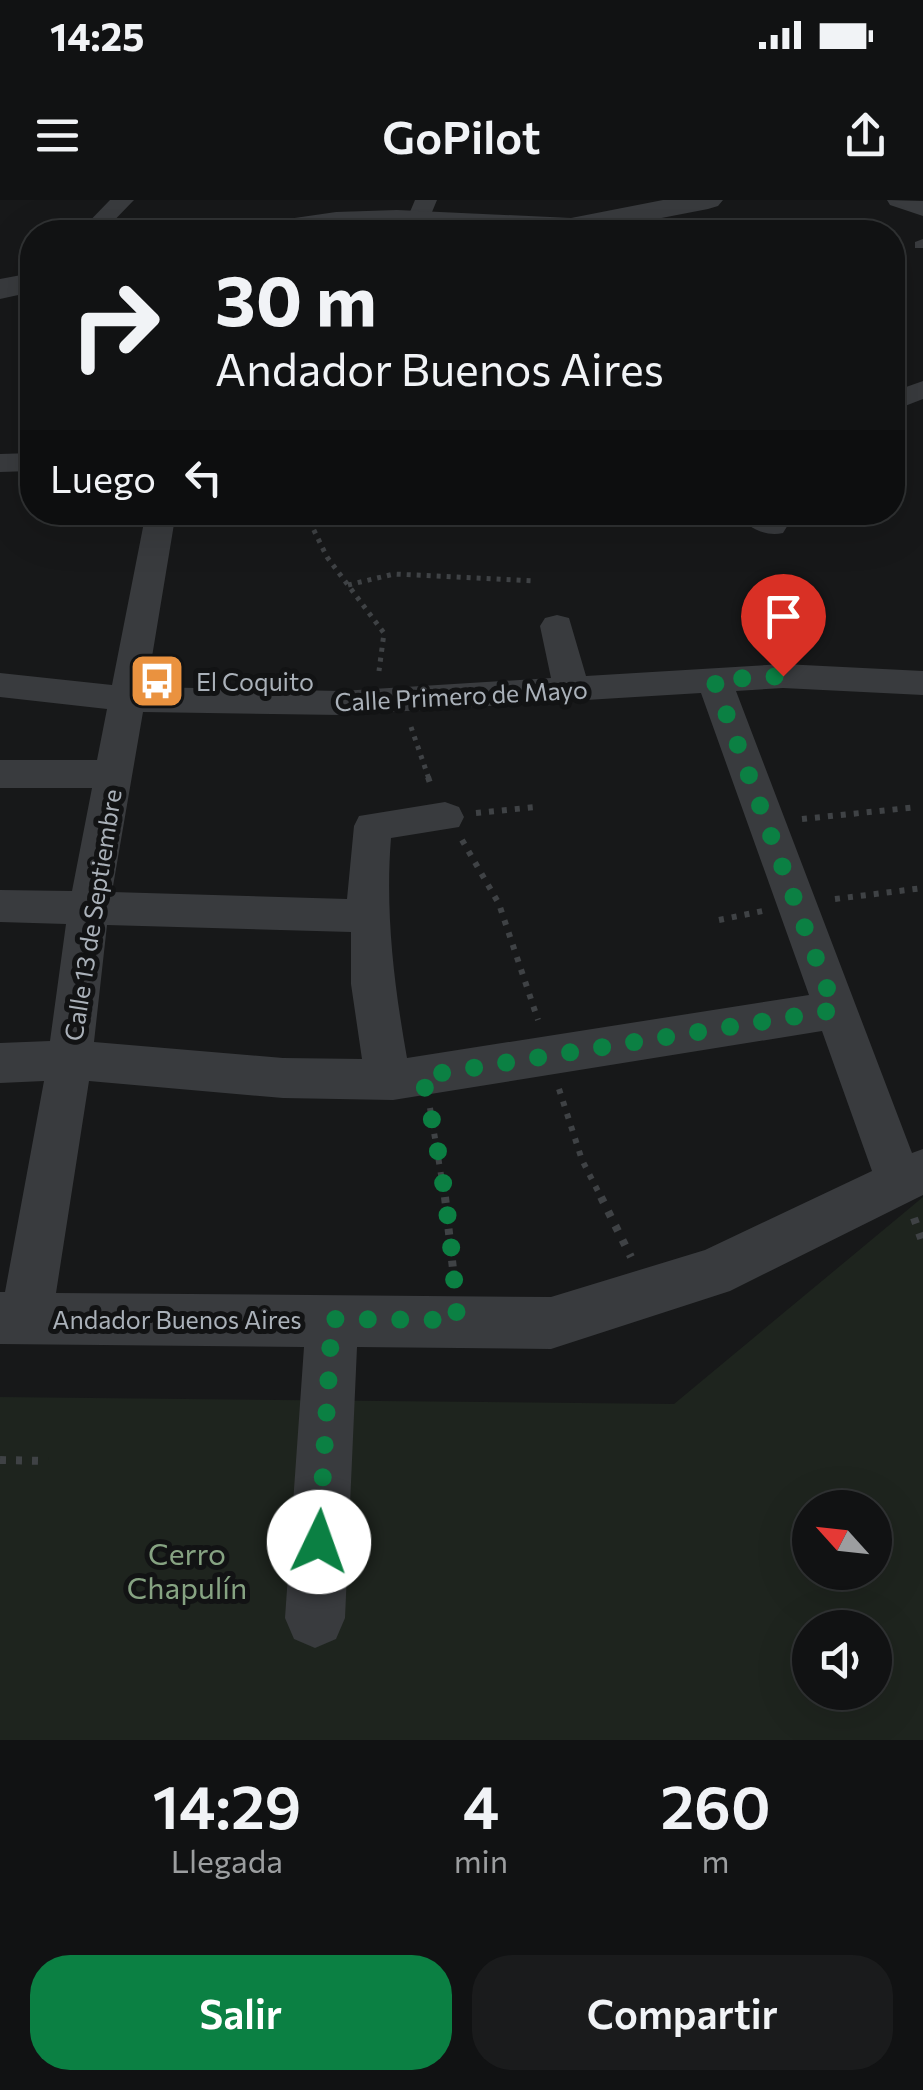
<!DOCTYPE html>
<html lang="es">
<meta charset="utf-8">
<style>
:root{--surface:#111213;--page:#1a1b1c;--text:#f1f3f6;--muted:#9c9ea0;--line:#303233;--accent:#0b8043}
body{margin:0;font-family:Commissioner,sans-serif;background:var(--page);color:var(--text);height:100vh;display:flex;flex-direction:column;font-size:38px;white-space:nowrap}
*{box-sizing:border-box;margin:0}
p{font-size:32px;color:var(--muted)}
.icon{flex:none;width:55px;height:55px;fill:none;stroke:currentColor;stroke-width:2;stroke-linecap:round;stroke-linejoin:round}
.map{position:relative;height:1540px;overflow:hidden}
.panel{display:flex;flex-direction:column;background:var(--surface);flex:1}
.panel>*{flex:none}
.hud{position:absolute;left:20px;top:20px;width:885px;height:305px;border-radius:40px;box-shadow:0 10px 40px #0002,0 0 0 2px var(--line);background:#111213;color:var(--text);overflow:hidden}
.needle{width:65px;rotate:297deg}
.tools{position:absolute;left:792px;top:1290px;display:grid;gap:20px}
.tools a{display:grid;place-items:center;width:100px;height:100px;border-radius:50%;background:var(--surface);box-shadow:0 10px 40px #0002,0 0 0 2px var(--line);font-size:50px}
.pin{position:absolute;display:grid;place-items:center;width:85px;height:85px;color:#fff;margin:-102px -42px;border-radius:50% 50% 50% 0;rotate:-45deg;box-shadow:0 0 10px #0007}
.pin .icon{rotate:45deg}
.me{position:absolute;width:110px;margin:-55px;rotate:3deg;stroke-linejoin:round;filter:drop-shadow(0 0 8px #0008)}
.turn{display:flex;align-items:center;gap:35px;height:210px;padding:0 30px;font-size:45px}
.turn .icon{width:130px;height:130px;stroke-width:2.5}
.turn b{display:block;font-size:70px;line-height:85px}
.then{display:flex;align-items:center;height:95px;padding:0 30px;background:#0003;gap:20px;font-size:38px}
.eta{display:flex;justify-content:space-evenly;align-items:center;height:170px;text-align:center}
.eta b{font-size:60px;font-weight:600;line-height:70px}
.primary-button{display:flex;gap:20px;margin-top:auto;padding:20px 30px}
.primary-button a{flex:1;height:115px;border-radius:40px;background:var(--accent);color:#fff;font-size:40px;font-weight:600;line-height:115px;text-align:center}
.primary-button a+a{background:var(--page);color:var(--text)}
.status{display:flex;justify-content:space-between;align-items:center;height:70px;padding:0 50px;background:var(--surface);direction:ltr}
.status svg{height:28px;fill:currentColor}
header{display:flex;justify-content:space-between;align-items:center;height:130px;padding:0 30px;background:var(--surface);font-size:45px;font-weight:600}
.map>svg:first-child{display:block}
.green{fill:#1e241e;fill-rule:evenodd}
.lines{fill:none;stroke-linecap:round;stroke-linejoin:round}
.path-far2{stroke:#3f4245;stroke-width:5;stroke-dasharray:4 6;stroke-linecap:butt}
.path-far1{stroke:#3f4245;stroke-width:6;stroke-dasharray:5 8;stroke-linecap:butt}
.path{stroke:#3f4245;stroke-width:8;stroke-dasharray:6 10;stroke-linecap:butt}
.service{fill:#393b3e;fill-rule:evenodd}
.minor{fill:#393b3e;fill-rule:evenodd}
.tertiary{fill:#393b3e;fill-rule:evenodd}
.route{stroke:#0b8043;stroke-width:18;stroke-dasharray:0 32.4}
.labels{text-anchor:middle;dominant-baseline:central;stroke-width:10;stroke-linejoin:round;paint-order:stroke}
.poi-label{font-size:25px;fill:#aab1b9;stroke:#121314;text-anchor:start}
.street-label{font-size:25px;fill:#aab1b9;stroke:#121314}
.near-park-label{font-size:30px;fill:#86a382;stroke:#121314}
</style>
<div class="status"><b>14:25</b><svg viewBox="0 0 49 12"><path d="M0 12V9h3v3zM5 12V6h3v6zM10 12V3h3v9zM15 12V0h3v12zM26 1h20v11H26zM47 4h2v5h-2z"/></svg></div>
<header><svg class="icon" aria-label="menu" viewBox="0 0 24 24"><path d="M4 6h16M4 12h16M4 18h16"/></svg>GoPilot<svg class="icon" aria-label="share" viewBox="0 0 24 24"><path d="M12 15V3M7 8l5-5 5 5M5 13v7h14v-7"/></svg></header>
<div class="map">
<svg width="923" height="1540" viewBox="0 0 923 1540">
<rect width="100%" height="100%" fill="#171819"/>
<path class="green" d="M923,997V1540H0V1197L674,1204ZM810,1308H875V1372H810ZM810,1428H875V1492H810Z"/>
<g class="lines">
<path class="path-far2" d="M305,312L327,357L384,433L379,471
M348,385L394,374L536,381
M411,527L429,579"/>
<path class="path-far1" d="M428,577L431,586
M476,613L536,607
M802,619L918,607
M462,640L499,704L538,820
M835,699L923,688
M719,720L763,711
M559,889L582,960L602,999
M430,908L445,999"/>
<path class="path" d="M445,997L454,1078
M601,997L631,1057
M914,1018L923,1044
M0,1260L48,1261"/>
<path class="service" d="M923,39V48H915V42Z"/>
<path class="minor" d="M110,0H134L103,32H79Z
M415,0H437L427,24L419,26L407,19Z
M887,0L923,1V16L890,5Z
M923,181V199L892,211V192Z
M32,253V271L0,272V254Z
M146,312H176L147,487L341,491L551,478L540,426L545,418L557,415L569,418L586,476L783,464L923,471V495L783,488L736,491L912,953L923,949V995L730,1091L551,1149L357,1147L345,1418L336,1439L315,1448L294,1439L285,1418L304,1147L0,1144V1092H5L44,881L0,883V843L50,841L66,724L0,722V690L72,691L92,588H0V560H97L107,509L0,497V473L112,485ZM701,493L809,795L407,858C394,785 385,711 391,638L459,627L464,617L459,607L445,602L359,616L354,626L347,699L112,692L143,512L341,515ZM107,725L351,732V784L362,859L283,858L94,842ZM822,831L872,971L705,1050L551,1097L56,1093L89,881L283,898L393,900Z
M736,312H796L783,333C765,337 747,328 736,312Z"/>
<path class="tertiary" d="M663,0H723L718,6L708,9L589,32L397,28L245,32L249,26L260,23L336,12L397,10L571,18Z
M32,73V92L0,99V79Z"/>
</g>
<g class="lines">
<path class="route" d="M319,1342L332,1119L457,1120C452,1037 442,956 422,876L835,810L714,480L783,476"/>
</g>
<defs>
<g id="bus-square" transform="scale(2.875)"><rect x="-9" y="-9" width="18" height="18" rx="4" fill="#ea923f" stroke="#121314"/><path d="M-5-6H5V4H4V6H2V4H-2V6H-4V4H-5ZM-3.5-4V0h7V-4ZM-3.5 1.2v1.5H-2V1.2ZM2 1.2v1.5H3.5V1.2Z" fill="#fff"/></g>
</defs>
<g fill-rule="evenodd">
<use href="#bus-square" x="157" y="481"/>
</g>
<g class="labels">
<g class="poi-label">
<text x="196" y="481">El Coquito</text>
</g>
<g class="street-label">
<text transform="translate(461 495) rotate(-3)">Calle Primero de Mayo</text>
<text transform="translate(92 715) rotate(-81)">Calle 13 de Septiembre</text>
<text x="177" y="1119">Andador Buenos Aires</text>
</g>
<g class="near-park-label">
<text x="187" y="1352">Cerro<tspan x="187" dy="34">Chapulín</tspan></text>
</g>
</g>
</svg>
<div class="tools">
<a><svg class="needle" viewBox="-14 -14 28 28"><path d="M0-13l5 13h-10z" fill="#e53935"/><path d="M0 13l5-13h-10z" fill="#9c9ea0"/></svg></a>
<a><svg class="icon" aria-label="sound" viewBox="0 0 24 24"><path d="M4 9h4l5-4v14l-5-4H4zM17 9q2 3 0 6"/></svg></a>
</div>
<div class="pin" style="left:783px;top:476px;background:#d93025"><svg class="icon" aria-label="arrive" viewBox="0 0 24 24"><path d="M6 21V4h12l-3 4 3 4H6"/></svg></div>
<svg class="me" style="left:319px;top:1342px" viewBox="-20 -20 40 40"><circle r="19" fill="#fff"/><path d="M0-13L10 11 0 6-10 11z" fill="#0b8043"/></svg>
<div class="hud">
<div class="turn"><svg class="icon" aria-label="right" viewBox="0 0 24 24"><path d="M7 20v-9h11M14 6l5 5-5 5"/></svg><div><b>30 m</b>Andador Buenos Aires</div></div>
<div class="then">Luego<svg class="icon" aria-label="left" viewBox="0 0 24 24"><path d="M17 20v-9H6M10 6l-5 5 5 5"/></svg></div>
</div>
</div>
<section class="panel">
<div class="eta">
<div><b>14:29</b><p>Llegada</p></div>
<div><b>4</b><p>min</p></div>
<div><b>260</b><p>m</p></div>
</div>
<div class="primary-button"><a>Salir</a><a>Compartir</a></div>
</section>
